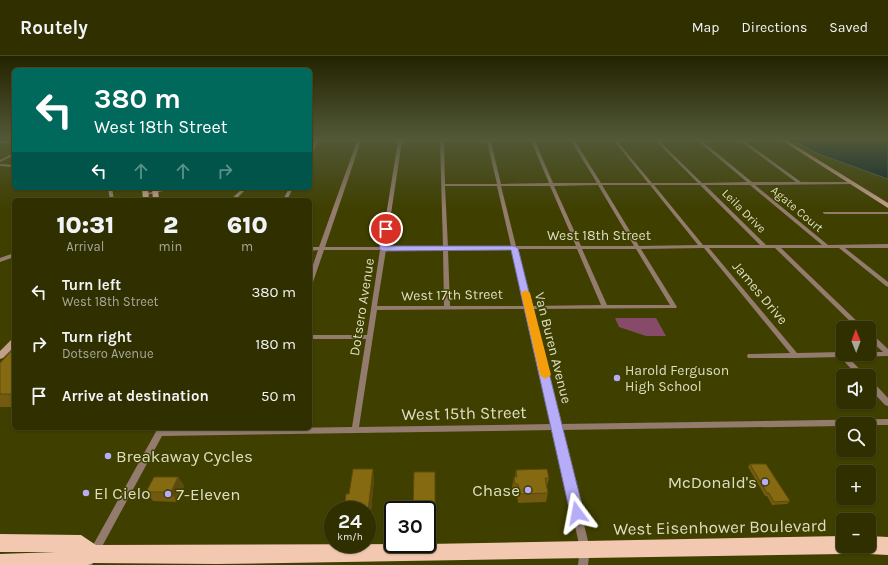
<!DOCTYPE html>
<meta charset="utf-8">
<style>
:root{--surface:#2f2f00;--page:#3b3b0f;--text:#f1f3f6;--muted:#a7a999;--line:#4a4a22}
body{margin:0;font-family:Karla,sans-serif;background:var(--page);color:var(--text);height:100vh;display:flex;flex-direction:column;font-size:15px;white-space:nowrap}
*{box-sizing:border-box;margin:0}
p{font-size:13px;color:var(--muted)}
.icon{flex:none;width:22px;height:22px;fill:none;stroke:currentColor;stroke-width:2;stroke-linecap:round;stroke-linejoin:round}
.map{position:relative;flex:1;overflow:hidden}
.drawer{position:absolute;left:12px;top:142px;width:300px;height:232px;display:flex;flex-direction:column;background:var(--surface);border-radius:6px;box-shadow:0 1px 3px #0004,0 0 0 1px var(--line)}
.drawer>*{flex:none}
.banner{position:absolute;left:12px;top:12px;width:300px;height:122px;border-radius:6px;box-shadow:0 1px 3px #0004,0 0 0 1px var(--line);background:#00695c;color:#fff;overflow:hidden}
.needle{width:26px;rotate:359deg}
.buttons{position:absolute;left:836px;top:265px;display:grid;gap:8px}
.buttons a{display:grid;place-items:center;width:40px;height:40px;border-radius:6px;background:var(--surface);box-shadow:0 1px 3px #0004,0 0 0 1px var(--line);font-size:20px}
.speed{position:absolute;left:324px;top:445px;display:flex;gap:8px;font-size:20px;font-weight:700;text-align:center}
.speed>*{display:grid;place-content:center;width:52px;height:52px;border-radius:50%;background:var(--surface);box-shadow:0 1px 3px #0004,0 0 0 1px var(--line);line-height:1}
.speed small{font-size:10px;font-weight:400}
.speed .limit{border:2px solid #111;border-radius:6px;background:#fff;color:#111}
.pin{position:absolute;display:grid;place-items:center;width:34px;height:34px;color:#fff;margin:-17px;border:2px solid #fff;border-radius:50%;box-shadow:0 1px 4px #0007}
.me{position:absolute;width:44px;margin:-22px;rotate:347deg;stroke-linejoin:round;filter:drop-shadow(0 0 3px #0008)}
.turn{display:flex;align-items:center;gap:14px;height:84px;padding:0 16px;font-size:18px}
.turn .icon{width:52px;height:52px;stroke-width:2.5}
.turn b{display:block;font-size:28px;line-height:34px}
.lanes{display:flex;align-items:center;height:38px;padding:0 16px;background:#0003;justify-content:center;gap:20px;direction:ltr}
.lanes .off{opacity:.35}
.eta{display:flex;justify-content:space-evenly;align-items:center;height:68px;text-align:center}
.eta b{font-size:24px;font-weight:800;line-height:28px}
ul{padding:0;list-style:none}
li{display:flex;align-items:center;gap:12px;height:52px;padding:0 16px}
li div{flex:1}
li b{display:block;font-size:15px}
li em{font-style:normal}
header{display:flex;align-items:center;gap:24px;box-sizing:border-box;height:56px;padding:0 20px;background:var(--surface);border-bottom:1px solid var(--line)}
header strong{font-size:19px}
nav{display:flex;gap:22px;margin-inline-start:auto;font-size:14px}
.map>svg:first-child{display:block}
.green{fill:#874a69}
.water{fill:#06232f;stroke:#465b5b}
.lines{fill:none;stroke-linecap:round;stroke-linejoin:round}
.minor{fill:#937b6e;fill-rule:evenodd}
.tertiary{fill:#937b6e;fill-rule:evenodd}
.secondary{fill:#c39e8a;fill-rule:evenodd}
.trunk{fill:#f2c8b1;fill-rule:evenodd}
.wall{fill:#725b0f}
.shaded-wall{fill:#5d4a0d}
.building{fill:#856a12;stroke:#5d4a0d}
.route{fill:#b6acf8;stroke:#7670a1}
.slow{fill:#f59e0b}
.poi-dot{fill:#b6acf8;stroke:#3f3f00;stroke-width:1.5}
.labels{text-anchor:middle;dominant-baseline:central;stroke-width:3;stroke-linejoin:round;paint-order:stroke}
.far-street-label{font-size:12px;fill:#dddfc2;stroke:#3f3f00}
.street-label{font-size:14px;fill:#dddfc2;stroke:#3f3f00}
.poi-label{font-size:14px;fill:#dddfc2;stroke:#3f3f00;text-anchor:start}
.near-street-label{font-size:17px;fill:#dddfc2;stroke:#3f3f00}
.near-poi-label{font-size:17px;fill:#dddfc2;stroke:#3f3f00;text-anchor:start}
</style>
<header>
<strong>Routely</strong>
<nav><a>Map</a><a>Directions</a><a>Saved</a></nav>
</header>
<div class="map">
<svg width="888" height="509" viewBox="0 0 888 509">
<rect width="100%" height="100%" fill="#3f3f00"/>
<path class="green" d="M615,262H656L666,280H646L619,271Z"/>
<path class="water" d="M789,82H888V123L816,97Z"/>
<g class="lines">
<path class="minor" d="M316,82H320L312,98L310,99V94Z
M486,82H490L501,128L549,127L531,85L533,84L535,85L553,127H597L571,85L573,84L575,85L601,127H648L615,86L614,85L616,84L652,127H698L656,85L658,84L702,127L747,126L698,85L696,86L692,82H696L698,85L701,84L752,126H796L736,82H740L801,126H852L853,127L851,128L755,129L828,189L888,188V192H845L888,226V231L886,230L839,192H781L864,272H857L775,192H709L797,297L843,296V298H869V296H883L869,283V277H871L888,293V300L848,301L866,320H858L840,301L796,302H748L747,300L748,298H750L790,297L704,192L641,193L677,251L676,252L532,253L560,368L888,363V369H869V368H843V370L561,374L590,493L588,509H578L580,493L554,374L162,380L92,509H82L158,372H166L165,374L352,371L366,283H310V279H367L380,194H324L313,226L310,228V218L318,194L310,195V191H319L357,85L359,84L361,85L325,191H381L398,85L400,84L402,85L386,191H443L440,85L442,84L444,85L445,128H497ZM598,129L634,190H581L554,130ZM602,129H650L698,189L639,190ZM654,129H700L760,189H703ZM705,129H750L822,189H766ZM445,130H497L511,190L448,191ZM501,130H550L576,190H516ZM512,193L525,250H450L448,194ZM517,193H577L601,249L531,250ZM582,193H636L670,249H607ZM386,194H443L444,250H377ZM526,253L552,368L359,371L377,254Z
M14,97V99L0,106V104Z
M0,108L14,109V111L0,110Z
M108,132H112L114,144H110Z
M168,132H176L146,139L144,138Z
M243,132H247L235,144H230Z
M289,132H293L287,144H283Z
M823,156H888V158H825L823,157Z
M14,197V201L0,206V202Z
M869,324L872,325L888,342V350L885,349L869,332Z"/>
<path class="tertiary" d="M310,84H784L786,85L784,86H310Z
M0,85H14V87H0Z"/>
<path class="secondary" d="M778,82H783L888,147V152Z
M142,132H148L149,144H143Z
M152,132H158L159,144H153Z
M14,283V291L3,302L0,303V295L11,284Z"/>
<path class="trunk" d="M0,478L81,479L96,489L427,488L843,480V490H851L849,495L843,498L217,508L93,507L88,509H0V498L56,496H0Z
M869,480L888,481V499L869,498L863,495L861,490H869Z"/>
</g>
<path class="wall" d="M14,292V351H0V307Z
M750,408L790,445L787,448L772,449L767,440H765L748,411Z
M516,414L549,422L547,430L548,437L546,446L518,447L517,438H513L512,431L514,421H515Z
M435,416V464H427V454Z
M178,421L184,430L177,446L153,445L146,436Z
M374,423L370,465L367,464V454Z"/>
<path class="shaded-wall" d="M373,413L374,423L370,465L368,455Z
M178,421L184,430L177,446L171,436Z"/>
<path class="building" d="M14,292V338H0V307Z
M750,408H766L790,445L774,446L769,437H767Z
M353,413H373L368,455H367V454H344L346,438H349Z
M547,413L549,422H545L548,437L520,438L518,428H515L514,421H517L516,414Z
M414,416H435V455H427V454H413Z
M154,421H178L171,436H146Z"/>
<linearGradient id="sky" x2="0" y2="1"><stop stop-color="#232300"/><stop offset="0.54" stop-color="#525837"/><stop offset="1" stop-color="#525837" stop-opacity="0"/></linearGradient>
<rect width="888" height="153" fill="url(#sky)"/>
<path class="route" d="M384,171L390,173L387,190H514L518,192L584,457L582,462L577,464L572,462L570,457L511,194L383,195L379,193Z"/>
<path class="slow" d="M526,234L530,237L551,319L545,323L540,319L521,237Z"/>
<g class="poi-dot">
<circle cx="617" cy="322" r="4"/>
<circle cx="108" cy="400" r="4"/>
<circle cx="765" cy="426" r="4"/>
<circle cx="528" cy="434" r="4"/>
<circle cx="86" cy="437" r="4"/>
<circle cx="168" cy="438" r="4"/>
</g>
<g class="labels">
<g class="far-street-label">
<text transform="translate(797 153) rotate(40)">Agate Court</text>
<text transform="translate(744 155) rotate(45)">Leila Drive</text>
</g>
<g class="street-label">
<text x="599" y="179">West 18th Street</text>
<text transform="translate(760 237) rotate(50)">James Drive</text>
<text transform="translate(452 239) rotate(-1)">West 17th Street</text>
<text transform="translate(362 251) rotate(-81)">Dotsero Avenue</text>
<text transform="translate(553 292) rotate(76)">Van Buren Avenue</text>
</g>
<g class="poi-label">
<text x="625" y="314">Harold Ferguson<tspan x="625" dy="16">High School</tspan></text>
</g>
<g class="near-street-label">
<text transform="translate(464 357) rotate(-1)">West 15th Street</text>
<text transform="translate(720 471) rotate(-1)">West Eisenhower Boulevard</text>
</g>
<g class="near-poi-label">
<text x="116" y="400">Breakaway Cycles</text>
<text x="757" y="426" text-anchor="end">McDonald's</text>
<text x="520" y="434" text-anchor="end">Chase</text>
<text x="94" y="437">El Cielo</text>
<text x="176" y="438">7-Eleven</text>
</g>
</g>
</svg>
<div class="buttons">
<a><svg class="needle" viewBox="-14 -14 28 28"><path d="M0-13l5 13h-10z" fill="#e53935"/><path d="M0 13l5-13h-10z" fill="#a7a999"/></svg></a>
<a><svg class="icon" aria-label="sound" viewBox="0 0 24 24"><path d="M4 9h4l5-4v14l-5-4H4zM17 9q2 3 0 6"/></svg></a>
<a><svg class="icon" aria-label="search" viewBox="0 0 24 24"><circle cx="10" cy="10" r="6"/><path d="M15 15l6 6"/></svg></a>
<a>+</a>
<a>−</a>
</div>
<div class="speed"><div>24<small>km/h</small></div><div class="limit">30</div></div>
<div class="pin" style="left:386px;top:173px;background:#d93025"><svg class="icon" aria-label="arrive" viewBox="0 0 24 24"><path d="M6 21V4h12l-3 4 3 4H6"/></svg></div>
<svg class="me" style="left:577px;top:457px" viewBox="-20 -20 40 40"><path d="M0-17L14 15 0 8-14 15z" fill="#b6acf8" stroke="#fff" stroke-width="4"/></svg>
<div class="banner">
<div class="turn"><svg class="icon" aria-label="left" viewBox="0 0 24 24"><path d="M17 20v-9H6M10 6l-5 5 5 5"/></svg><div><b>380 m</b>West 18th Street</div></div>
<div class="lanes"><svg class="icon" aria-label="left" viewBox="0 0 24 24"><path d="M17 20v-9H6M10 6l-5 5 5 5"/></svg><svg class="icon off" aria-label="ahead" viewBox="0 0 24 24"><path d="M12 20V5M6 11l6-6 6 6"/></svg><svg class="icon off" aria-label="ahead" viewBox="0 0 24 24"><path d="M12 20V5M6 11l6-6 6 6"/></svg><svg class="icon off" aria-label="right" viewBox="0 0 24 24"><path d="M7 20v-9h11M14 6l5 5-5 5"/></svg></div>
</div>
<section class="drawer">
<div class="eta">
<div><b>10:31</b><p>Arrival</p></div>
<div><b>2</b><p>min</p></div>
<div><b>610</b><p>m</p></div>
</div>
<ul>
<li><svg class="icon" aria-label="left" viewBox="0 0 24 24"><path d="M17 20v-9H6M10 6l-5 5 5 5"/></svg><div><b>Turn left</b><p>West 18th Street</p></div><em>380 m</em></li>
<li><svg class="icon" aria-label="right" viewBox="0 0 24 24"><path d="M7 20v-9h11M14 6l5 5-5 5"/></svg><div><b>Turn right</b><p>Dotsero Avenue</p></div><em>180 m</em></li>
<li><svg class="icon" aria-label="arrive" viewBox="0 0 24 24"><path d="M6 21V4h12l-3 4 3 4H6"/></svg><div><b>Arrive at destination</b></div><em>50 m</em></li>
</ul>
</section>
</div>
